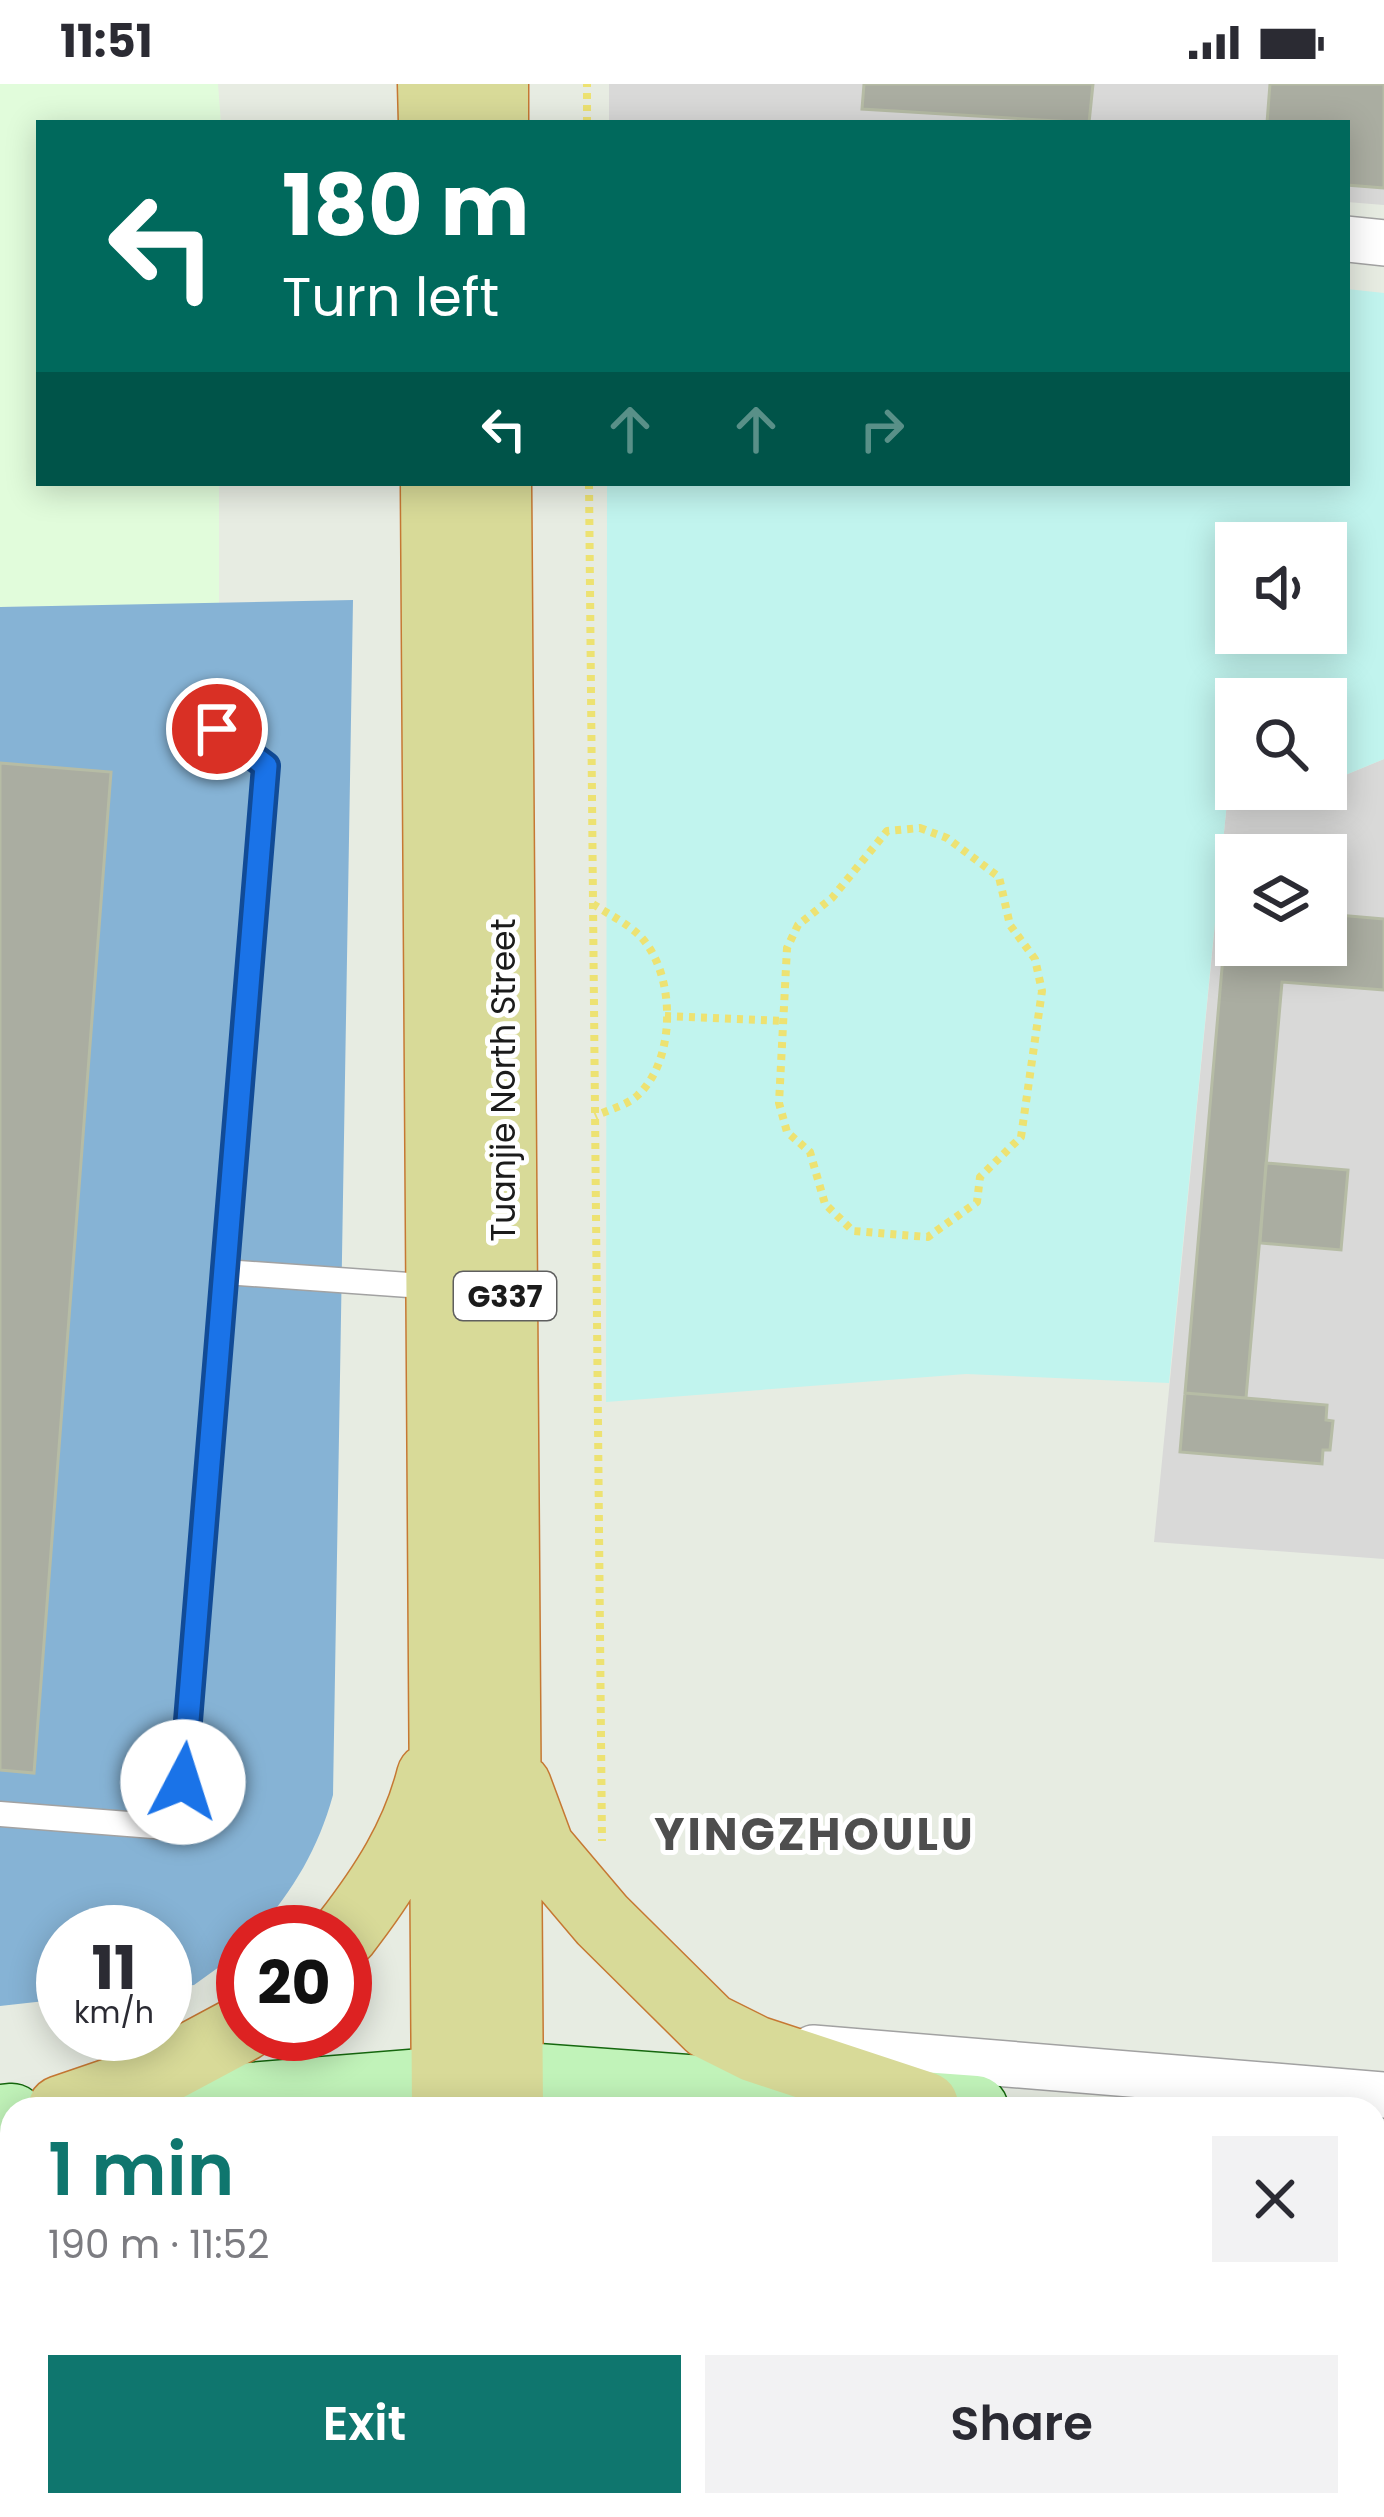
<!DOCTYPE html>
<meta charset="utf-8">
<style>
:root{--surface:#fff;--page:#f2f2f3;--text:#2b2b33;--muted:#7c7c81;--accent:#0f766e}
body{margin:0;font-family:Poppins,sans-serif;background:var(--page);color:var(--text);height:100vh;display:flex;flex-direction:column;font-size:45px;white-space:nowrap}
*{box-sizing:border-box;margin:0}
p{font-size:39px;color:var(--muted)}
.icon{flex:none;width:66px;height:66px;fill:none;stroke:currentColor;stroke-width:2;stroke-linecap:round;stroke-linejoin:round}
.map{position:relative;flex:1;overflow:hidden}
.drawer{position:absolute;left:0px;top:2013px;width:1386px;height:420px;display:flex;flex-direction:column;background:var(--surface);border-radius:36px 36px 0 0;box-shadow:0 6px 30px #0003}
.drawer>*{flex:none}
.top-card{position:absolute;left:36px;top:36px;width:1314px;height:366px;border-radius:0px;box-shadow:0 6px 30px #0003;background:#00695c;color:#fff;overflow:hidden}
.controls{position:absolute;left:1215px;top:438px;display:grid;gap:24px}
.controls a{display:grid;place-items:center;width:132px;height:132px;border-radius:0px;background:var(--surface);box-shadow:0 6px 30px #0003;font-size:60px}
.speed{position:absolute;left:36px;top:1821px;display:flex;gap:24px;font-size:60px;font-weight:700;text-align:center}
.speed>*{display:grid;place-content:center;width:156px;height:156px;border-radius:50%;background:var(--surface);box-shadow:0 6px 30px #0003;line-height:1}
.speed small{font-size:30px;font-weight:400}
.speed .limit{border:18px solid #d22;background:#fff;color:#111}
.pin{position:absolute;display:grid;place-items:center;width:102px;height:102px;color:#fff;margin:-51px;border:6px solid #fff;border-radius:50%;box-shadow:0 3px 12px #0007}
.me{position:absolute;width:132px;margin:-66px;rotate:5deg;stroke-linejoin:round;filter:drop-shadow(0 0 9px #0008)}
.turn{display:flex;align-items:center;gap:42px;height:252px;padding:0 48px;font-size:54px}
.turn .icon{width:156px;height:156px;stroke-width:2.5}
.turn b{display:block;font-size:84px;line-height:102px}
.lanes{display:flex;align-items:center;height:114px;padding:0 48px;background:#0003;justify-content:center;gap:60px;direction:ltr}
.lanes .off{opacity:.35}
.round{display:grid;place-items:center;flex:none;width:126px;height:126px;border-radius:0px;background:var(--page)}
.summary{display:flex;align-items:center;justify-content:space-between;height:204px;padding:0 48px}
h1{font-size:72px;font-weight:600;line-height:90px;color:var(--accent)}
.button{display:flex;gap:24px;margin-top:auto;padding:24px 48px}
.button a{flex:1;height:138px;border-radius:0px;background:var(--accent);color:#fff;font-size:48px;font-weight:600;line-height:138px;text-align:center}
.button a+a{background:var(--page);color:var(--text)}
.status{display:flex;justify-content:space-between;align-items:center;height:84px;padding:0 60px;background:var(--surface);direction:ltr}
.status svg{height:33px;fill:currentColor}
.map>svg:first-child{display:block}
.residential{fill:#d9d9d8;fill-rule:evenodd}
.education{fill:#e1fcdb}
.construction{fill:#b1bfae}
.park{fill:#c1f4ee;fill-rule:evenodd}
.pitch{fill:#86b3d5}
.building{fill:#aaada1;stroke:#b6bca5;stroke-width:3}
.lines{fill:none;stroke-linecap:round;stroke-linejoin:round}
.service-casing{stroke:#a2a2a2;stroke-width:27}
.minor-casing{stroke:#a2a2a2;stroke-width:48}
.secondary-casing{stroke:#15670e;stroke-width:69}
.trunk-casing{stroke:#c67833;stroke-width:69}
.path{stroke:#ede272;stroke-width:8;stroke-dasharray:6 6;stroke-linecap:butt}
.service{stroke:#fff;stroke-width:24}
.minor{stroke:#fff;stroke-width:45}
.secondary{stroke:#c1f3b9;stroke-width:66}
.trunk{stroke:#d8da98;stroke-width:66}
.route-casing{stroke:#114b97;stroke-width:30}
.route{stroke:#1a73e8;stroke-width:21}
.labels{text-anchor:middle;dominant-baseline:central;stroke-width:10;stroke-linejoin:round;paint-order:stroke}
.shield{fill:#fff;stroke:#5f5f5f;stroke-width:3}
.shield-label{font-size:30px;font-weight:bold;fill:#1b1b1b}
.street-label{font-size:33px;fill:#1b1b1b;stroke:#fff}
.district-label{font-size:45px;font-weight:bold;letter-spacing:3px;fill:#4e4e4e;stroke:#fff}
</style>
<div class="status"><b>11:51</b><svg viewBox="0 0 49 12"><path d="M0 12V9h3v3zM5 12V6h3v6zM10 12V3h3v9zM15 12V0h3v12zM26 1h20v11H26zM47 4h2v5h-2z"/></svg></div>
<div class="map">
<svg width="1384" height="2433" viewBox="0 0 1384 2433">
<rect width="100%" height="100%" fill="#e7ece2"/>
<path class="residential" d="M609,0H1384V121L1347,118V39H609Z
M1384,675V1475L1154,1458L1227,718L1252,705H1326V699ZM1236,771H1326V861H1236Z"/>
<path class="education" d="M0,0H218L221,39H39V399H219V520L0,523Z"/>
<path class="construction" d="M12,2233V2421H319L320,2433H0V2234Z"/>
<path class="park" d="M1347,205L1384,209V675L1326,699V615H1236V705H1252L1227,718L1169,1299L966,1290L606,1318L607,399H1347ZM1236,459H1326V549H1236Z"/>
<path class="pitch" d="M353,516L333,1711C318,1765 294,1805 257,1848H243L237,1870L194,1901L165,1904V1848H63V1915L0,1922V523Z"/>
<path class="building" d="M864,0H1093L1089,39L862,25Z
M1270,0H1384V104L1347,101V39H1267Z
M0,679L111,688L34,1689L0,1686Z
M1326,830L1384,835V906L1282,898L1246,1314L1185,1309L1226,838L1236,839V861H1326Z
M1266,1079L1348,1086L1341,1166L1260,1159Z
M1185,1309L1327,1321L1326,1336L1333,1337L1330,1366H1323L1322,1380L1180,1368Z"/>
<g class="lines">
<g class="service-casing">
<path id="service" d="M225,1188L437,1203
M0,1730L179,1744L266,682L217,645"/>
</g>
<g class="minor-casing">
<path id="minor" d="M1347,155L1384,159
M813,1964L1384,2011
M1374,2155L1384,2156"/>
</g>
<g class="secondary-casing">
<path id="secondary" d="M89,2025L510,1991L975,2025
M0,2034L12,2033
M0,2090L12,2089
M1374,2097L1384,2098"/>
</g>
<g class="trunk-casing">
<path id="trunk" d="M431,0L432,39
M495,0V39
M434,399L445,2025
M498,399L510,2025
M518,1702L541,1764L602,1836L709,1942L755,1965L925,2021
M345,1850C383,1801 415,1752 430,1692
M61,2025L146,1996L243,1944
M438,2421L440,2433
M520,2433L522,2421"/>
</g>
<path class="path" d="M587,39V0
M589,399L602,1757
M920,744L947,754L999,793L1010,841L1035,875L1042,907L1021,1053L980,1093L977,1118L928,1153L853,1147L825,1120L810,1068L787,1048L779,1019L787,864L798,841L832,814L887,747Z
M593,820C608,830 627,839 640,852C676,889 677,975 638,1011C628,1021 608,1026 595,1032
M665,932L783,937"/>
<use href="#service" class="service"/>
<use href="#minor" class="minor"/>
<use href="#secondary" class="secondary"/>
<use href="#trunk" class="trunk"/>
</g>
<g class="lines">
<g class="route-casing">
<path id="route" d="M183,1698L266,682L217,645"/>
</g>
<use href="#route" class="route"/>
</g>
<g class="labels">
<rect class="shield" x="454" y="1188" width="102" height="48" rx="9"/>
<g class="shield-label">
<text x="505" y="1212">G337</text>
</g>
<g class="street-label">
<text transform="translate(503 996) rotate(-90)">Tuanjie North Street</text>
</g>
<g class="district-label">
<text x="815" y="1750">YINGZHOULU</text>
</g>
</g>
</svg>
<div class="controls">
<a><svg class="icon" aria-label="sound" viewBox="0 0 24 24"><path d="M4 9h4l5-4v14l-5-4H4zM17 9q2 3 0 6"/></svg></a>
<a><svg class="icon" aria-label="search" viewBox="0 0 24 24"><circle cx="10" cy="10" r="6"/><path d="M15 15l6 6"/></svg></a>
<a><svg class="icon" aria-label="layers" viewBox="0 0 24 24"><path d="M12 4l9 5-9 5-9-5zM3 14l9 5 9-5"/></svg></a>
</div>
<div class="speed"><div>11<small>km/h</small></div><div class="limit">20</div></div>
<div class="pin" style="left:217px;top:645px;background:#d93025"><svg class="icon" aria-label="arrive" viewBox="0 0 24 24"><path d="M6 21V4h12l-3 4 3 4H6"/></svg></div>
<svg class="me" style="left:183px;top:1698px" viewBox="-20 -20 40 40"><circle r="19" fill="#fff"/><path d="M0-13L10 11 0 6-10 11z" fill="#1a73e8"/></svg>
<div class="top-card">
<div class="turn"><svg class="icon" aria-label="left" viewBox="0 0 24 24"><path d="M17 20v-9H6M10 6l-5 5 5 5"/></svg><div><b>180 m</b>Turn left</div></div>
<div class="lanes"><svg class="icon" aria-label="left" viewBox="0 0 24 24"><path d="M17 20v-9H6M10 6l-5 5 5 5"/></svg><svg class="icon off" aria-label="ahead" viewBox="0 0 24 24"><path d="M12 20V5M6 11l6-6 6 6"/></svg><svg class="icon off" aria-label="ahead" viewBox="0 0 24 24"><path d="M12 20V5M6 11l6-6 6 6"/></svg><svg class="icon off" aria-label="right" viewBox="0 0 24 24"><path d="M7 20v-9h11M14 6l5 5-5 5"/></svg></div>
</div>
<section class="drawer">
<div class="summary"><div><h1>1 min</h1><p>190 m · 11:52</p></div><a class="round"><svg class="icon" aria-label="close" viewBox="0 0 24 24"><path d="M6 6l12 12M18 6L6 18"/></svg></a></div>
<div class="button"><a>Exit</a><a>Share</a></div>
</section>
</div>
